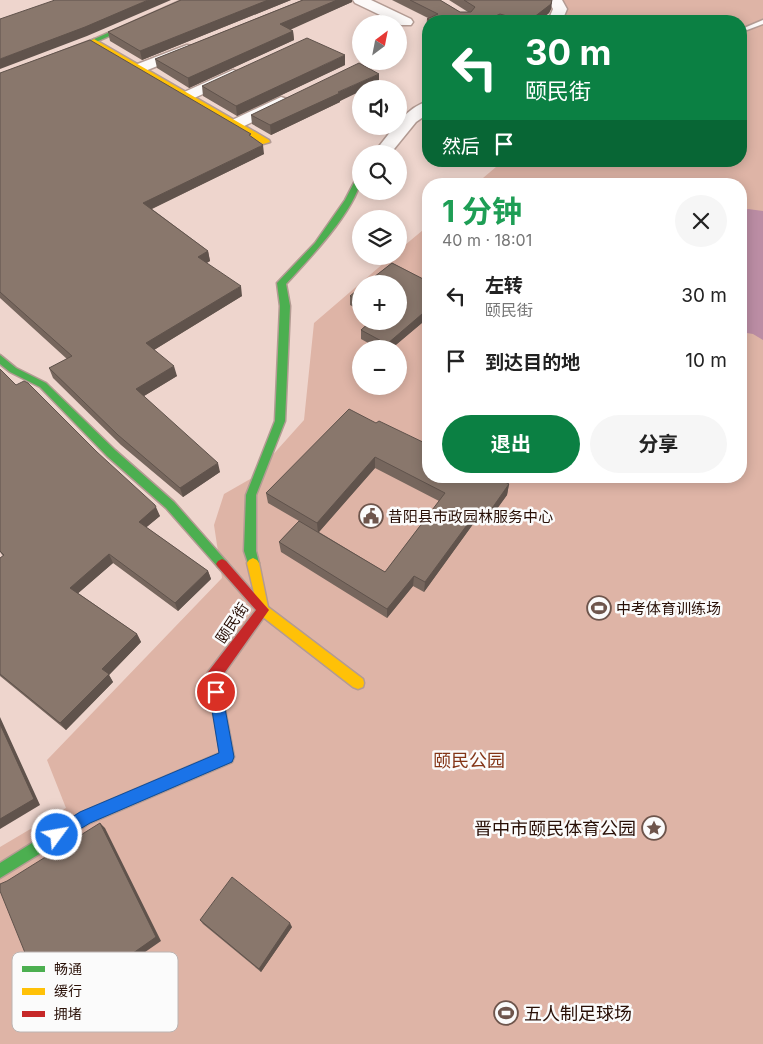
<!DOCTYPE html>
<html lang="zh">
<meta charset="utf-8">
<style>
:root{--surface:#fff;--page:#f6f6f6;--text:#222;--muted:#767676;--accent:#0b8043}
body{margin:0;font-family:Inter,"Noto Sans SC",sans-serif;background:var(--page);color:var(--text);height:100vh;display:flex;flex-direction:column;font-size:19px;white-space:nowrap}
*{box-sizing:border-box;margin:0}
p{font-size:16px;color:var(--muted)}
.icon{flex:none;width:28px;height:28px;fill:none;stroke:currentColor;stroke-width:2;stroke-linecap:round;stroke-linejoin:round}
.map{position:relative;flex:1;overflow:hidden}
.sheet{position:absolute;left:422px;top:178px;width:325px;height:305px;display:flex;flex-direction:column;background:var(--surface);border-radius:20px;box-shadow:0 2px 12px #0003}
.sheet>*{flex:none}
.banner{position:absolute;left:422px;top:15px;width:325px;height:152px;border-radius:20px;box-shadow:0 2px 12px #0003;background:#0b8043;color:#fff;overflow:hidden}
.needle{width:32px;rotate:32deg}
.fabs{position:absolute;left:352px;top:15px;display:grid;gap:10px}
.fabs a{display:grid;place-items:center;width:55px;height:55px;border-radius:50%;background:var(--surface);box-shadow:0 2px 12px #0003;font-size:25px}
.pin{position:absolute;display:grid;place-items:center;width:42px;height:42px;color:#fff;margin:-21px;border:2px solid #fff;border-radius:50%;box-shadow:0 1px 5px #0007}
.me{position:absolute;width:55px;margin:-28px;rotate:58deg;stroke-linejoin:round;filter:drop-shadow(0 0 4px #0008)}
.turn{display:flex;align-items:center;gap:18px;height:105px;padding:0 20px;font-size:22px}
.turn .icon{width:65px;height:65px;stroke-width:2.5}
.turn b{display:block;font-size:35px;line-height:42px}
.then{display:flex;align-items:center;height:48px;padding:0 20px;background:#0003;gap:10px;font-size:19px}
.round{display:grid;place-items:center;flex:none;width:52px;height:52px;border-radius:26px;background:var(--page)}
.overview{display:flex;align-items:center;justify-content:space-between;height:85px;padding:0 20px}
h1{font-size:30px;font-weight:700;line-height:38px;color:#1e9e55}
.primary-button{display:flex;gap:10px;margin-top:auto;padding:10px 20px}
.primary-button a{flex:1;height:58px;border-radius:30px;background:var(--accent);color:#fff;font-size:20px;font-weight:700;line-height:58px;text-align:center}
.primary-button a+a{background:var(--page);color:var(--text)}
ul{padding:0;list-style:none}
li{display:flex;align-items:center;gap:15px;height:65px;padding:0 20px}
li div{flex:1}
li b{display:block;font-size:19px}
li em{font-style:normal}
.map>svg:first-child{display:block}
.green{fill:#deb4a6;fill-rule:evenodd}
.water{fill:#bb8da4}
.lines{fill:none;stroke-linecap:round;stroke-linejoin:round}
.lane-casing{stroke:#b39b93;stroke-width:3}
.street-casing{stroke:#b39b93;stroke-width:3}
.fast-casing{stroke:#b39b93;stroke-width:3}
.slow-casing{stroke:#b39b93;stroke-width:3}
.jam-casing{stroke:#b39b93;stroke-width:3}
.lane{fill:#fcf9f8;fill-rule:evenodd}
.street{fill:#fcf9f8;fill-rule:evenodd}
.fast{fill:#4caf50;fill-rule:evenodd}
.slow{fill:#ffc107;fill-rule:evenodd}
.jam{fill:#c62828;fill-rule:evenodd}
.wall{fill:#76665d;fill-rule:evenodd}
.shaded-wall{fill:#60534c}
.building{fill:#89776c;stroke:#60534c}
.route{fill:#1a73e8;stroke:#114b97}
.labels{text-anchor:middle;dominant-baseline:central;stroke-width:5;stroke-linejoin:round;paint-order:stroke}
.poi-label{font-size:15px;fill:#291007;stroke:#fbfbfb;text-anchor:start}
.street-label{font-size:15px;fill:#291007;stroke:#fbfbfb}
.near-park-label{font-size:18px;fill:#833517;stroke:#fbfbfb}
.near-poi-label{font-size:18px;fill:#291007;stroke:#fbfbfb;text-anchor:end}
.key{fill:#fbfbfb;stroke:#bcb4b2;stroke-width:1}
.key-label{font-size:14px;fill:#291007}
</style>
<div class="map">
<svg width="763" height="1044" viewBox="0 0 763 1044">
<rect width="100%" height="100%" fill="#eed5cd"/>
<path class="green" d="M553,0H763V1044H0V847L66,808L47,760L222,578L214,525L224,494L252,478L304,420L314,323L392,256H399V250L429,225V476H741V184H476L503,161H741V21H570ZM361,284H399V321H361ZM361,349H399V386H361Z"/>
<path class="water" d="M748,209L763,211V340L753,334L741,332V212Z"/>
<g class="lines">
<g class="lane-casing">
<path id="lane" d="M763,20V24L747,30L744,28Z"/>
</g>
<g class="street-casing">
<path id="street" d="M353,0H371L411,19L413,22L411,25H401L355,3Z
M548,0H562L567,9L562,21H548L553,9Z
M187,45L192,46L194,49L192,52L145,71H135L133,68L135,65Z
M233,70L238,72L241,75L238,78L192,99H182L179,96L182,93Z
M281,97L287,99L289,102L287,105L242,127H230L228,124L230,121Z
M429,101V113L416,122L390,154H373L395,126H399V122C406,113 417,104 429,101Z"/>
</g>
<g class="fast-casing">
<path id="fast" d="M182,0H190L96,42L0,79V75L92,40Z
M358,175H361C361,205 307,261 286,284L290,306L285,421L256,495V551L259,563L257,566L253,568L249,566L244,551L246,495L275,421L280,306L277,283L315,243L345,200Z
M0,355L16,368L46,383L115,450L174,502L226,561L228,564L226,567L222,569L218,567L166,508L107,456L40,387L10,372L0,364Z
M213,672L218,674L219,678L234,757L232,762L90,823L0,878V863L80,813L220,753L207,678L208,674Z"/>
</g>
<g class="slow-casing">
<path id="slow" d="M94,39L269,140L270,142L263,144L92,42L91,41Z
M253,558L257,560L259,563L268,607L363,679L364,683L363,687L358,689L353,687L259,614L247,563L249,560Z"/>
</g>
<g class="jam-casing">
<path id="jam" d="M222,559L226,561L269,610L218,682L213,684L208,682L207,678L208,672L256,610L218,567L216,564L218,561Z"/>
</g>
<use href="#lane" class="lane"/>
<use href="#street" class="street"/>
<use href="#fast" class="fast"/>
<use href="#slow" class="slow"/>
<use href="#jam" class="jam"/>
</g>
<path class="wall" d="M181,0H291L142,60L110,41L108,32Z
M302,0H352V2L290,29L293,31L294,40L189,88L157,68L155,59Z
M392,0H440L460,12H468L449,0H552L551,9L549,13L539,21H429V29L426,28L427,19L428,18Z
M345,65L237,116L203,96L202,86Z
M0,73L252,137L264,154L152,209L208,251L210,261L207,263L242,296L154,350L177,376L144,396L220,472L183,497L121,445L53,378L49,368L67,359L0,298Z
M379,83L367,89H361L340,101V102L271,135L252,124L251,115Z
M392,263L429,282V317L391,349H379L361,339V330L371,321H399V284H365Z
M361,287V311L350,305V296Z
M0,369L16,385L160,516L146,527L208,571L211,579L178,611L113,563L78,593L137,634L141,642L109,675L113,682L66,730L0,676V558L3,556L0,552Z
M376,423L509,484L507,495L486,524L476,520L424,592L413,586L387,618L281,552L279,542L299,521L268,503L266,493ZM375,468L439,501L385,572L319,532Z
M200,920L292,927L261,972L203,924Z"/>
<path class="shaded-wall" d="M148,0H171L87,36L0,69V59Z
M268,0H291L142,60L140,51Z
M337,0H352V2L281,34L280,24Z
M552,0L551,9L549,13L539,21H529Z
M500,14L499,21H484Z
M293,31L294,40L189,88L188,78Z
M345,55V65L237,116L236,106Z
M379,74V83L367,89H361V91L340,101V102L271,135L270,125L338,92Z
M263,145L264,154L145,212L143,203Z
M208,251L210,261L200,266L198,257Z
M241,286L242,296L149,353L146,343Z
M429,308V317L391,349H387V344Z
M174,366L177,376L139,399L136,389Z
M375,457V468L318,533L317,523Z
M218,463L220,472L183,497L180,488Z
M509,484L507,495L486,524L488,514Z
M156,507L160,516L142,531L139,522Z
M478,510L476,520L424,592L425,582Z
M109,554L113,563L75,596L70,588Z
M208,571L211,579L178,611L175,603Z
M414,576L413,586L387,618V609Z
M137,634L141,642L109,675L113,682L66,730L60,723L102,669Z
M0,717L40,805L0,829Z
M100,823L105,828L161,941L56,1014L49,1012Z
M290,923L292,927L261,972L259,969Z"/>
<path class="building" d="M55,0H148L85,27L0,59V19Z
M181,0H268L140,51L108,32Z
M303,0H337L280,24L293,31L188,78L155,59Z
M410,0H440L460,12H471L475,7L464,0H552L551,4L529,21H524L500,14L484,21H432L427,19L438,14Z
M307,38L345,55L236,106L202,86Z
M90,40L251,134L249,135L263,145L143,203L208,251L198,257L241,286L146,343L174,366L136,389L218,463L180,488L118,435L49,368L72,356L0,292V73Z
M359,63L379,74L338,92L340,93L270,125L251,115Z
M392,263L429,282V308L387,344L361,330L371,321H399V284H365Z
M361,287V302L350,296Z
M0,369L16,385L24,381L28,383L97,452L155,505L156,507L139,522L208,571L175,603L109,554L70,588L137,634L102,669L109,674L60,723L0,674V558L4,555L0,551Z
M349,409L376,423L379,421L429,445V476H493L509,484L488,514L478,510L425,582L414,576L387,609L279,542L299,521L385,572L445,493L375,457L317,523L266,493Z
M0,724L34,799L0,819Z
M100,823L156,937L49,1012L0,891V884L7,881Z
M232,877L290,923L259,969L200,920Z"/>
<path class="route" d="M216,686L220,688L222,692L234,757L232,762L90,823L62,840L57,843L52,840L49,835L52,830L80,812L219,753L209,692L211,688Z"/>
<defs>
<g id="civic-ring" transform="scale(1.25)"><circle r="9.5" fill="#fbfbfb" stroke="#6e554c" stroke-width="1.5"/><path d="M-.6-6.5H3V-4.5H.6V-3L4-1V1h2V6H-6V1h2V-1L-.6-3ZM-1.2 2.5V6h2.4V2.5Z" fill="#6e554c"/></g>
<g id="stadium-ring" transform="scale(1.25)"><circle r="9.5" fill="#fbfbfb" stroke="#6e554c" stroke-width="1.5"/><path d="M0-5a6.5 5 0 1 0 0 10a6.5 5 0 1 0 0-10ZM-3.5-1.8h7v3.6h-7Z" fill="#6e554c"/></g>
<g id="sight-ring" transform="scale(1.25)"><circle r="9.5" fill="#fbfbfb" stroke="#6e554c" stroke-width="1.5"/><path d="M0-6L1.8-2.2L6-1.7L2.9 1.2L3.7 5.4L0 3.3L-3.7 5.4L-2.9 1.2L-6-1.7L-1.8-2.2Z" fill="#6e554c"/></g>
</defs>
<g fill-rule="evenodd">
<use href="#civic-ring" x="371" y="516"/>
<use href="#stadium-ring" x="599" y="608"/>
<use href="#sight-ring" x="654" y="828"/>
<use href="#stadium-ring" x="506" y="1013"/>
</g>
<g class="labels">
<g class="poi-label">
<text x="388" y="516">昔阳县市政园林服务中心</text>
<text x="616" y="608">中考体育训练场</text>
</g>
<g class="street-label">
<text transform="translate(232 623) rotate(-56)">颐民街</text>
</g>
<g class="near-park-label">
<text x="469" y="760">颐民公园</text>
</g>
<g class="near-poi-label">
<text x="636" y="828">晋中市颐民体育公园</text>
<text x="524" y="1013" text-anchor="start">五人制足球场</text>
</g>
</g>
<rect x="12" y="952" width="166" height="80" rx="8" class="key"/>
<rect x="22" y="966" width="23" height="6" fill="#4caf50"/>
<rect x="22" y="988" width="23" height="7" fill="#ffc107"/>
<rect x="22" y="1011" width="23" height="6" fill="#c62828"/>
<g class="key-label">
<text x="54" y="974">畅通</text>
<text x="54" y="996">缓行</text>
<text x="54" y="1019">拥堵</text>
</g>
</svg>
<div class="fabs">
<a><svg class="needle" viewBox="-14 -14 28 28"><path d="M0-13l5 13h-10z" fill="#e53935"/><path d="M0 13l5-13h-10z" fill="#767676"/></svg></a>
<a><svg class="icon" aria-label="sound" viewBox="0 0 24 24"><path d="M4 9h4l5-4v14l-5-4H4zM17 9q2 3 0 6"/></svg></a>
<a><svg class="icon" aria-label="search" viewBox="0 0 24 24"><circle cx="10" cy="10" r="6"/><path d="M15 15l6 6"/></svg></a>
<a><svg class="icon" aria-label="layers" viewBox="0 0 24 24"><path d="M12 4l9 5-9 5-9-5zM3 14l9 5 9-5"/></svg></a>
<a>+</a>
<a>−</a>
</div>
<div class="pin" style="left:216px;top:692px;background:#d93025"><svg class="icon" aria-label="arrive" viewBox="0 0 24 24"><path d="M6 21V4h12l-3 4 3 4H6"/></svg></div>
<svg class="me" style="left:57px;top:835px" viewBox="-20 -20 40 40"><circle r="17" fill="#1a73e8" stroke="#fff" stroke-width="3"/><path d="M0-11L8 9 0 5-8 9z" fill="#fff"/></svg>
<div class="banner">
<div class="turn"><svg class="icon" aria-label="left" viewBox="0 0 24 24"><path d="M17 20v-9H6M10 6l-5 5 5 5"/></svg><div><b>30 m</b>颐民街</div></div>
<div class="then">然后<svg class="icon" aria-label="arrive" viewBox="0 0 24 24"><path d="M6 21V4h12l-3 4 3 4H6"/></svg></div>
</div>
<section class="sheet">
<div class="overview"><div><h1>1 分钟</h1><p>40 m · 18:01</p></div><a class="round"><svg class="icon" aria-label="close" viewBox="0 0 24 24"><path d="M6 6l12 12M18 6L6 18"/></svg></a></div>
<ul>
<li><svg class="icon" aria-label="left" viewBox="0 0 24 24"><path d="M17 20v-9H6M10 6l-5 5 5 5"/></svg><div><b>左转</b><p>颐民街</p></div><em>30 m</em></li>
<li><svg class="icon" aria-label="arrive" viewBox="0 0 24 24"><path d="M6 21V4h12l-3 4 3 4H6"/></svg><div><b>到达目的地</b></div><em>10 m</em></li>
</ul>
<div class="primary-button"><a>退出</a><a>分享</a></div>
</section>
</div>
